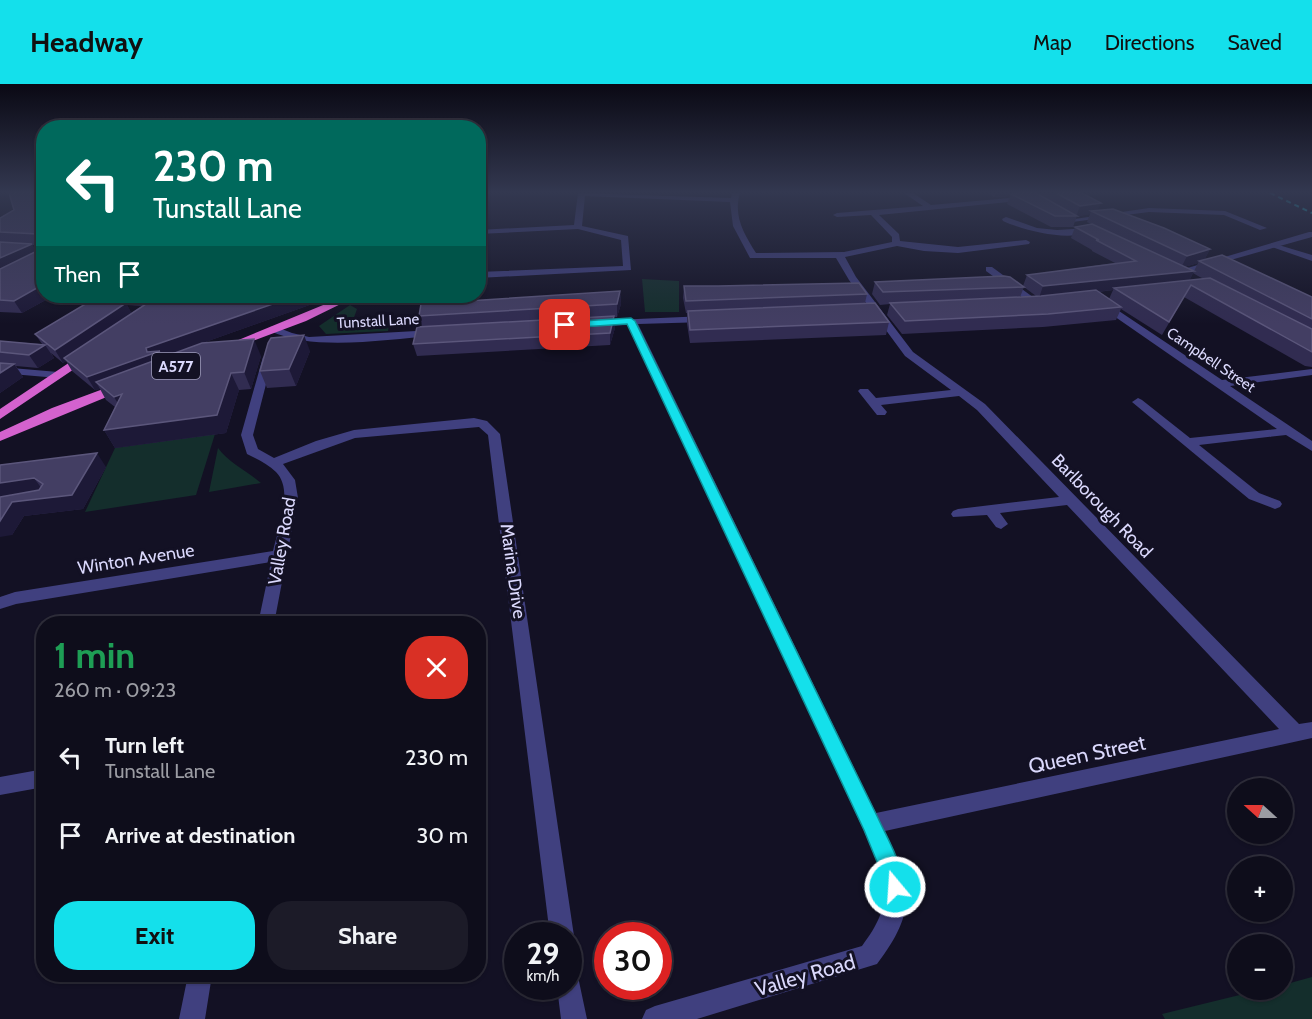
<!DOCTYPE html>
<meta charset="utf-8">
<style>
:root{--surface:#0e0d1b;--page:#1c1b28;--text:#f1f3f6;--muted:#9b9ca3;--line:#2e2d3a;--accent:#14e0eb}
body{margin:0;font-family:Cabin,sans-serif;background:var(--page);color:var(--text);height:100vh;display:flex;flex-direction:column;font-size:22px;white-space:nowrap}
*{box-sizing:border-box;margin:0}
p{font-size:20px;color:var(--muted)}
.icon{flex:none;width:33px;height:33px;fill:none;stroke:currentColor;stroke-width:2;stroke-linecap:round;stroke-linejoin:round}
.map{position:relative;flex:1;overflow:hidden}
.sheet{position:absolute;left:36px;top:532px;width:450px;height:366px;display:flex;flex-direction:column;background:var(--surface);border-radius:24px;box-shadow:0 2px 4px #0004,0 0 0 2px var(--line)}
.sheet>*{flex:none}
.guide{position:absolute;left:36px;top:36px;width:450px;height:183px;border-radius:24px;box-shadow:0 2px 4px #0004,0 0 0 2px var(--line);background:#00695c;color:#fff;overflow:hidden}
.needle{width:39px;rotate:291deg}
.buttons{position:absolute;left:1227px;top:694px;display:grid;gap:12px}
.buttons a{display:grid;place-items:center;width:66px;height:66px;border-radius:50%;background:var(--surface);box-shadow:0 2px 4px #0004,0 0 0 2px var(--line);font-size:30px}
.speed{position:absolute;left:504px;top:838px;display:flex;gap:12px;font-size:30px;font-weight:700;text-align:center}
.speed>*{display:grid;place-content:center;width:78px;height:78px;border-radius:50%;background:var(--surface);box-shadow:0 2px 4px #0004,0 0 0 2px var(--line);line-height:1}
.speed small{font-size:15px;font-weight:400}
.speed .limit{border:9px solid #d22;background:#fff;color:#111}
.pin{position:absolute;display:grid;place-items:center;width:51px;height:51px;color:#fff;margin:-26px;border-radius:12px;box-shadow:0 3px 9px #0006}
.me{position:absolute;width:66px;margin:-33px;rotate:342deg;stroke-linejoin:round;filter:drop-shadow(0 0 4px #0008)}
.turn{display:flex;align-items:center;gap:21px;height:126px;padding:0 18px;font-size:27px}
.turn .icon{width:78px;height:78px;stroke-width:2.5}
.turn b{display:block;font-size:42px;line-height:51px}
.then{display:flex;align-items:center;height:57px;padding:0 18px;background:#0003;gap:12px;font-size:22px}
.round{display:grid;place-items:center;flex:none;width:63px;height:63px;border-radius:24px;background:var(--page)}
.head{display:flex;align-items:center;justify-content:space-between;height:102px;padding:0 18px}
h1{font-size:36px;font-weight:800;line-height:45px;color:#1e9e55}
.button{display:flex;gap:12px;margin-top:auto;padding:12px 18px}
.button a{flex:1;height:69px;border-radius:24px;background:var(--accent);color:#111;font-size:24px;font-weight:800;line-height:69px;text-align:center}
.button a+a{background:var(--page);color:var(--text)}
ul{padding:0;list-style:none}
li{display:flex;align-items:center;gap:18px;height:78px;padding:0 18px}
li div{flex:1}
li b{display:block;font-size:22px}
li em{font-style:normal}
header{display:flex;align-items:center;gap:36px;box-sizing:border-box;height:84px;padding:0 30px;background:var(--accent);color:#111}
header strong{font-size:28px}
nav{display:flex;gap:33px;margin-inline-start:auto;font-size:21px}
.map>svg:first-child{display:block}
.green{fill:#142e2c}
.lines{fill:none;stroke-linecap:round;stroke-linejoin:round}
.minor{fill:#40407f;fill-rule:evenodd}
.tertiary{fill:#40407f;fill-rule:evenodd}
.trunk{fill:#d462ce;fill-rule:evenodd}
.rail{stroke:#14e0eb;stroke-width:2;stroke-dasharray:5 4;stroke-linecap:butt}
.wall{fill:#312c51;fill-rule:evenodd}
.shaded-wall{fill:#1d1937}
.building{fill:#433e63;stroke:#5b567b;stroke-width:1.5}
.route{fill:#14e0eb;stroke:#0d9299;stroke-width:1.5}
.labels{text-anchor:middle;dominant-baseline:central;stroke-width:6;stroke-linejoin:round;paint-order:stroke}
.far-street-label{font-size:15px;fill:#dad8fc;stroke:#131124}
.shield{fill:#131124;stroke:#9e9cbb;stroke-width:1.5}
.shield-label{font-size:16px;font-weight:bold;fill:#dad8fc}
.street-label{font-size:18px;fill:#dad8fc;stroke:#131124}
.near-street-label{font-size:21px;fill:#dad8fc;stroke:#131124}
</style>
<header>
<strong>Headway</strong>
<nav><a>Map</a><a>Directions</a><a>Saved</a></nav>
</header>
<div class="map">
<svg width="1312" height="935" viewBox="0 0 1312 935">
<rect width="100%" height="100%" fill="#131124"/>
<path class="green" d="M642,195L679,197V228H645Z
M350,221L357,225L351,242H389L388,247L326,250L319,242Z
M215,350L196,411L85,428L115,364Z
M218,364C229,379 247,387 261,399L209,408Z
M1312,893V935H1165L1162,930L1260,906H1282L1283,901Z"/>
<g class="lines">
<path class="minor" d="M578,109L731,114L732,109H740C733,132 744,150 756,169L844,168L892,158V153L871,131L837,133L833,131L837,129L923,122L904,109H913L931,121L1032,112L1029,116L879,131L899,150L900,157L958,163L1026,156L1030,158L1029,160L958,169L924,167L897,162L845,173L856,193L913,268L985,320L1299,640L1312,638V654L885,747C912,805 917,827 877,880L697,935H642L646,926L655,922L862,862C897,816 885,796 864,747L628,241L595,242L591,241V237L706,232L711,235L706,238L638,240L876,729L1279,645L1067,421L1000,429L1008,440L1001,445L996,443L987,431L953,433L951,430L953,427L958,425L1059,413L977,326L959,312L881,321L887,328L885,331H877L858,307L860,305H868L876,314L951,306L905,272L849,196L836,174H750L733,142L730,118L585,112L582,142L628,152L631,186L478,194V188L623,182L621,156L578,145L478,150V146L574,141Z
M1149,124L1225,127L1267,144L1260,146L1224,131L1149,128L1072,138L1068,136Z
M1006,133L1037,144L1057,146L1090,144L1094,146C1072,159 1025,147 1003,137L1002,135Z
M1272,159L1312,171V177L1272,163Z
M0,161L44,164V170L0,167Z
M986,183H992L1041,219L1033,221L986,187Z
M1098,217H1104L1222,296L1312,285V291L1230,302L1312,357V367L1286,351L1199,361L1259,409L1280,417L1282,420L1280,423L1275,425L1249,415L1132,318L1138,314L1142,316L1190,354L1277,345L1098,221Z
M274,242L292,249L309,253L434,246L439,249L434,252C385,255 315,268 270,247V243Z
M268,270L273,273L253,351L258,365L274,374L316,357L354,346L474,334L487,337L500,350L574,852L570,860L568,861V852H550L488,351L479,343L355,354L283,380L295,396L298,414L274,540H258L271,478L16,520L0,525V513L15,508L273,467C278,445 294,406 276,388C268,380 257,375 247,370L241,351L263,273Z
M0,283L58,288L64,291L58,294L0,289Z
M44,685V703L0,711V693Z
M568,885L577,888L587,935H561L557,903H568Z
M188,891H212L205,935H179Z"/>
<path class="tertiary" d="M1309,148H1312V153L1181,190L1174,188Z"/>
<path class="trunk" d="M345,212H357L306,237L229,266L225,267L219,264Z
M88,266L94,270L92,273L0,335V325Z
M122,298L126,299L128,302L126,305L0,357V348L52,324Z"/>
<path class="rail" d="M1270,109L1312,129"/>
</g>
<path class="wall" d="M44,109V212H53L22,229L0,228V134ZM32,161H39V166L36,168Z
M988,109H1082L1098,127L1210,165L1204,176L1312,213V283L1305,282L1184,213L1162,251L1121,225L1116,236L1043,243L902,250L887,231L890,220L880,221L872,210L875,198L1023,202L1027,191L1115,179L1092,167V166L1071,154L1075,143L1091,140L1087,138L1090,130L1077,132L1073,143H1051L1007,120L1010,112L994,113ZM1198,179L1194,187L1184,183ZM1193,189L1198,192L1204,195L1189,197ZM1024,203L1036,212L1020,213ZM1113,206L1109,215L1098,208Z
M684,202L867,210L865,219L889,238L886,251L690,259L687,240V229H686L683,214Z
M620,207L621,220L617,233H614L615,244L610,261L417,272L413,260L422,243L419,232Z
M108,212H316L318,218L163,273L261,272L251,305L239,306L226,349L115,364L104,346L115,323L106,316L100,305L95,306L72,287L66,277L63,279L51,269L54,274L38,284L16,282L23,293L0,309V257L42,260L35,250L112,218ZM127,221L142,222L131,229Z
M367,212H429L427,219L376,220L374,216H369Z
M310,267L296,302L267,304L260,287Z
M0,381L106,383L83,425L24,432L12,451Z"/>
<path class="shaded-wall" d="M996,109H1018L1011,110L1010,112L994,113Z
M1101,119L1096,130L1091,127L1090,130L1076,133L1080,122Z
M32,160L39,172L0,190V174Z
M1210,165L1204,177H1199L1198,179L1181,184L1187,172Z
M1194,187L1188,199L1114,204L1113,206L1039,214L1043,202Z
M44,200V212H53L22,229L14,217Z
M620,207L621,220L617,233V220Z
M141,212H163L146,223Z
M296,212H316L318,218L163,273L167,280L96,298L100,305L95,306L87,293L147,268L146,264Z
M425,212H429L427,219Z
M126,219L133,232L64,274L66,277L63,279L55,266Z
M614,232L615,244L610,261V249Z
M304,251L310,267L296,302L289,285Z
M254,255L261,272L251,305L244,288Z
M45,261L54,274L38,284L29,271Z
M14,280L23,293L0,309V289Z
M231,289L239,306L226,349L115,364L104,346Z
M122,310L125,331L114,313Z
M97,369L106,383L83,425L24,432L12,451L0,453V437L12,418L72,411Z
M34,394L45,409L0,415V399Z"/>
<path class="building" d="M9,109H44V200L14,217L0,216V185L39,166L38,150L0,148V134L14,126Z
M1016,109H1036L1077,132H1055L1011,110Z
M1056,109H1082L1101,119L1080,122Z
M1113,125L1164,144L1210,165L1187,172L1091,127Z
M1092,140L1194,187L1043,202L1027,191L1136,177L1096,156H1099L1075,143Z
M0,158L32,160L0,174Z
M1222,171L1312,213V235L1199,177Z
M1004,192L1010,193L1024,203L883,208L875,198Z
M1210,194L1312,245V268L1191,201L1169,238L1114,204Z
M859,199L867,210L686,217L684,202H718Z
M1096,206L1121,223L1048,230L905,237L890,219L1041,212Z
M620,207L617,220L419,232L421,220Z
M158,212H296L146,264L147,268L160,267L87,293L64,274Z
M92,216L126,219L55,266L35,250Z
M875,219L889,238L690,246L688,227Z
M614,232L610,249L413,260L417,243Z
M304,251L289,285L260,287L268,259L271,254Z
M254,255L244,288L231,289L217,331L104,346L122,310L114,313L96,298L202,259Z
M0,257L45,261L29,271L0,268Z
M0,279L14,280L0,289Z
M97,369L72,411L12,418L0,437V413L39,406L43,400L34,394L0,399V381Z"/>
<linearGradient id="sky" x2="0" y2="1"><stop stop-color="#0a0914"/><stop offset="0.45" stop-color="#333850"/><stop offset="1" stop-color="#333850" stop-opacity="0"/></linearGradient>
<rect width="1312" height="240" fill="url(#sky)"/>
<path class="route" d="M631,234L635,237L878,734C886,752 910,792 902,811L895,814L888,811L882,790L864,746L627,240L565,244L561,241L565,238Z"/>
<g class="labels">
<g class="far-street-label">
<text transform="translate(378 237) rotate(-3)">Tunstall Lane</text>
<text transform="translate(1211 276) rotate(34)">Campbell Street</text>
</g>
<rect class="shield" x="152" y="269" width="48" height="26" rx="4.5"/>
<g class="shield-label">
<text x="176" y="282">A577</text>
</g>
<g class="street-label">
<text transform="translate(1102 422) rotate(46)">Barlborough Road</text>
<text transform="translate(282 457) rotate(-80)">Valley Road</text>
<text transform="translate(136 475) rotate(-9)">Winton Avenue</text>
<text transform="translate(513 487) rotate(82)">Marina Drive</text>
</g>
<g class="near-street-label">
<text transform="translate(1087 670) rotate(-12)">Queen Street</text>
<text transform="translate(805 891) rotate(-16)">Valley Road</text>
</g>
</g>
</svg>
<div class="buttons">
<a><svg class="needle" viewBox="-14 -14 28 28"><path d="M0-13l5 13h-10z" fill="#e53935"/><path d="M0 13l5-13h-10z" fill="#9b9ca3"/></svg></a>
<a>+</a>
<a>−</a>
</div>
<div class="speed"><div>29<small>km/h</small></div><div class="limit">30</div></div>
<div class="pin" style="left:565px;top:241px;background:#d93025"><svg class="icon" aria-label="arrive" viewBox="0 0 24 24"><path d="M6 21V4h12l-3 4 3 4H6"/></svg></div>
<svg class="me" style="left:895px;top:803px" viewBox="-20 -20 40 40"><circle r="17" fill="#14e0eb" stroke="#fff" stroke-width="3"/><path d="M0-11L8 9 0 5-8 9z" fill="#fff"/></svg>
<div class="guide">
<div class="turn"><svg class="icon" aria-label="left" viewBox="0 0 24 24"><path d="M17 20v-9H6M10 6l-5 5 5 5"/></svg><div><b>230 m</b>Tunstall Lane</div></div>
<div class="then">Then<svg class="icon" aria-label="arrive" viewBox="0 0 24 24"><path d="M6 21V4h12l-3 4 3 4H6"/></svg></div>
</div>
<section class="sheet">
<div class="head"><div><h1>1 min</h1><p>260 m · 09:23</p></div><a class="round" style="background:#d93025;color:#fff"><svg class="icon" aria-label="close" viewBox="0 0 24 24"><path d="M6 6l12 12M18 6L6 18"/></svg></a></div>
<ul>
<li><svg class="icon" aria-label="left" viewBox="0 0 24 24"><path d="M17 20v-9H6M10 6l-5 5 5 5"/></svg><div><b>Turn left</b><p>Tunstall Lane</p></div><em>230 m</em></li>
<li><svg class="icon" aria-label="arrive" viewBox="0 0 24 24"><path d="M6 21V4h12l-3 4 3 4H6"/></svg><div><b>Arrive at destination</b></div><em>30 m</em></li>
</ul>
<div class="button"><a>Exit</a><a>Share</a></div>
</section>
</div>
